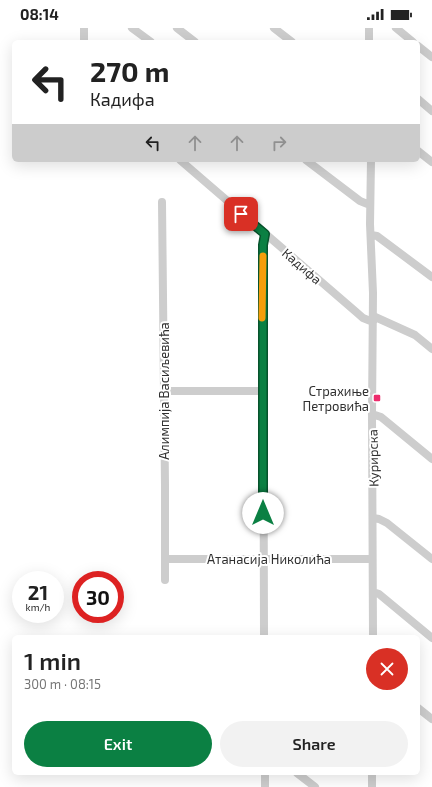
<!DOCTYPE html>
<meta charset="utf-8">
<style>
:root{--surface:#fff;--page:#f2f2f2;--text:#222;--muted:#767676;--accent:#0b8043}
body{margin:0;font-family:"Exo 2",sans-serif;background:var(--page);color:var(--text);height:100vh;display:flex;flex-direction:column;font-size:15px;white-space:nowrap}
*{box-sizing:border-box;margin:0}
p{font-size:13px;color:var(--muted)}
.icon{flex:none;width:22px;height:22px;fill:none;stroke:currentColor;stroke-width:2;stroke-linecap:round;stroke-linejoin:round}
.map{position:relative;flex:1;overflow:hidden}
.sheet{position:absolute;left:12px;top:607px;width:408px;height:140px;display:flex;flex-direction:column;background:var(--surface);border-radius:6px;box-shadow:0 4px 16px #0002}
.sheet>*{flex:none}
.top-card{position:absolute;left:12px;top:12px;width:408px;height:122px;border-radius:6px;box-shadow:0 4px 16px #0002;background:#fff;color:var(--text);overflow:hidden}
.speed{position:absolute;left:12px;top:543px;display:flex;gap:8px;font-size:20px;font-weight:700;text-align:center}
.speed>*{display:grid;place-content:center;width:52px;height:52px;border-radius:50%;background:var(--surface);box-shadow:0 4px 16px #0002;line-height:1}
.speed small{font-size:10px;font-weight:400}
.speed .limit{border:6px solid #d22;background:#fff;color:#111}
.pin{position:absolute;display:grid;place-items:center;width:34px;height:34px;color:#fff;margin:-17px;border-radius:8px;box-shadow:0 2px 6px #0006}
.me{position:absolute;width:44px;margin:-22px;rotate:0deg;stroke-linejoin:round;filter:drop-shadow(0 0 3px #0008)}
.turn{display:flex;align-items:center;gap:14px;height:84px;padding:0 12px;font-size:18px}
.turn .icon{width:52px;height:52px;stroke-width:2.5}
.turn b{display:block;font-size:28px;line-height:34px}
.lanes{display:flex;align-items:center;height:38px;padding:0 12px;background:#0003;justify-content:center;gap:20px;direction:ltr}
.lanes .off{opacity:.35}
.round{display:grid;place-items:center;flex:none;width:42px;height:42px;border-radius:21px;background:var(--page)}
.head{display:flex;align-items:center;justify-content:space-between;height:68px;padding:0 12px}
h1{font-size:24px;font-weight:600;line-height:30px}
.cta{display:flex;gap:8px;margin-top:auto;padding:8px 12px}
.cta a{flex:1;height:46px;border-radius:24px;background:var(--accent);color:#fff;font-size:16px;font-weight:600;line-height:46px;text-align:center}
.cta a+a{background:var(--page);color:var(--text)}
.status{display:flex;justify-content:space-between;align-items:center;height:28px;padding:0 20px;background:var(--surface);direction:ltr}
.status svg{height:11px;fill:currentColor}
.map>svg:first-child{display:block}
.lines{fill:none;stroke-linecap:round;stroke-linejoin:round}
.minor{stroke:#cdcdcd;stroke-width:8}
.route-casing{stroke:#07532c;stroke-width:10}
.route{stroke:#0b8043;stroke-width:7}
.slow{stroke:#f59e0b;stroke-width:7}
.poi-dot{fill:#ed2c6d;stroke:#fff;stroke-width:1.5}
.labels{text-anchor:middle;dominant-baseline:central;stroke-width:4;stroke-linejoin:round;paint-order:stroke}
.street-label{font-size:13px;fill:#303030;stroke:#fff}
.poi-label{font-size:13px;fill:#303030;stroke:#fff;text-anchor:end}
</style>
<div class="status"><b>08:14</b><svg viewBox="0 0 49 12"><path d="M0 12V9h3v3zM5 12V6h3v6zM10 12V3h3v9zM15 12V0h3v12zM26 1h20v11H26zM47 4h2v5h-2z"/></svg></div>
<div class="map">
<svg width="432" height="759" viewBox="0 0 432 759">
<rect width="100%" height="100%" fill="#fff"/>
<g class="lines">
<path class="minor" d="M132,0L151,14
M177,0L195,14
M274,0L292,14
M369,0V14
M396,0L413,14
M84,14V0
M418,18L432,29
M418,71L432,83
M418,123L432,134
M180,132L355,283L363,290L373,294
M306,132L360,173L370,177
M371,132L370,196L373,265L372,386L373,609
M162,174L165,457V552
M371,207L377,208L432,249
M373,288L415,307L432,321
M164,363H262
M372,386L381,389L432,431
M373,490L379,491L387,495L432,531
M165,531H372
M373,564L379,566L432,610
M264,609L263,217L265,206
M418,680L432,691
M265,745V759
M297,745L315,759
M372,759V745"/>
</g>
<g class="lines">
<g class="route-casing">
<path id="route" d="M241,186L265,206L263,217V485"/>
</g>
<use href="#route" class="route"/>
<path class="slow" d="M262,290L263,228"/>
</g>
<rect class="poi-dot" x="373" y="366" width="8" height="8" rx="2"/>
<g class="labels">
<g class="street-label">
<text transform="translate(302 238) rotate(41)">Кадифа</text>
<text transform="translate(164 363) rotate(-90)">Алимпија Васиљевића</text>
<text transform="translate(373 430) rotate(-91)">Курирска</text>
<text x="269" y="531">Атанасија Николића</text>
</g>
<g class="poi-label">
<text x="369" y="363">Страхиње<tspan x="369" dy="15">Петровића</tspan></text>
</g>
</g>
</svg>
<div class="speed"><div>21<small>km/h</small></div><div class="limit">30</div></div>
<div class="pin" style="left:241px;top:186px;background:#d93025"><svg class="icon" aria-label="arrive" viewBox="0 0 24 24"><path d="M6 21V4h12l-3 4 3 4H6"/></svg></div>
<svg class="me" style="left:263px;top:485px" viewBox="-20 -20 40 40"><circle r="19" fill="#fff"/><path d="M0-13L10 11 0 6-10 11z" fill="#0b8043"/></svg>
<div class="top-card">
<div class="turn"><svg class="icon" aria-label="left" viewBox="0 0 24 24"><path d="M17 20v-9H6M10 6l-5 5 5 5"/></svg><div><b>270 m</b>Кадифа</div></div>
<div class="lanes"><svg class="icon" aria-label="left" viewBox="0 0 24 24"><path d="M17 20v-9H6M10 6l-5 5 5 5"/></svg><svg class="icon off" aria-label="ahead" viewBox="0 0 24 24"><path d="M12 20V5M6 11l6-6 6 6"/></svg><svg class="icon off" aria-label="ahead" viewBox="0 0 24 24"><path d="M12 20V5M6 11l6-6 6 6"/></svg><svg class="icon off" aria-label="right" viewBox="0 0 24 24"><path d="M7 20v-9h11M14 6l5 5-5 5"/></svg></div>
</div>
<section class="sheet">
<div class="head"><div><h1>1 min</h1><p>300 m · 08:15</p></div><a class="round" style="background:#d93025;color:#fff"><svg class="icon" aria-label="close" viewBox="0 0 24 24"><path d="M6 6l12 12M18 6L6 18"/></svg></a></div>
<div class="cta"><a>Exit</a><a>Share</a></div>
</section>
</div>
